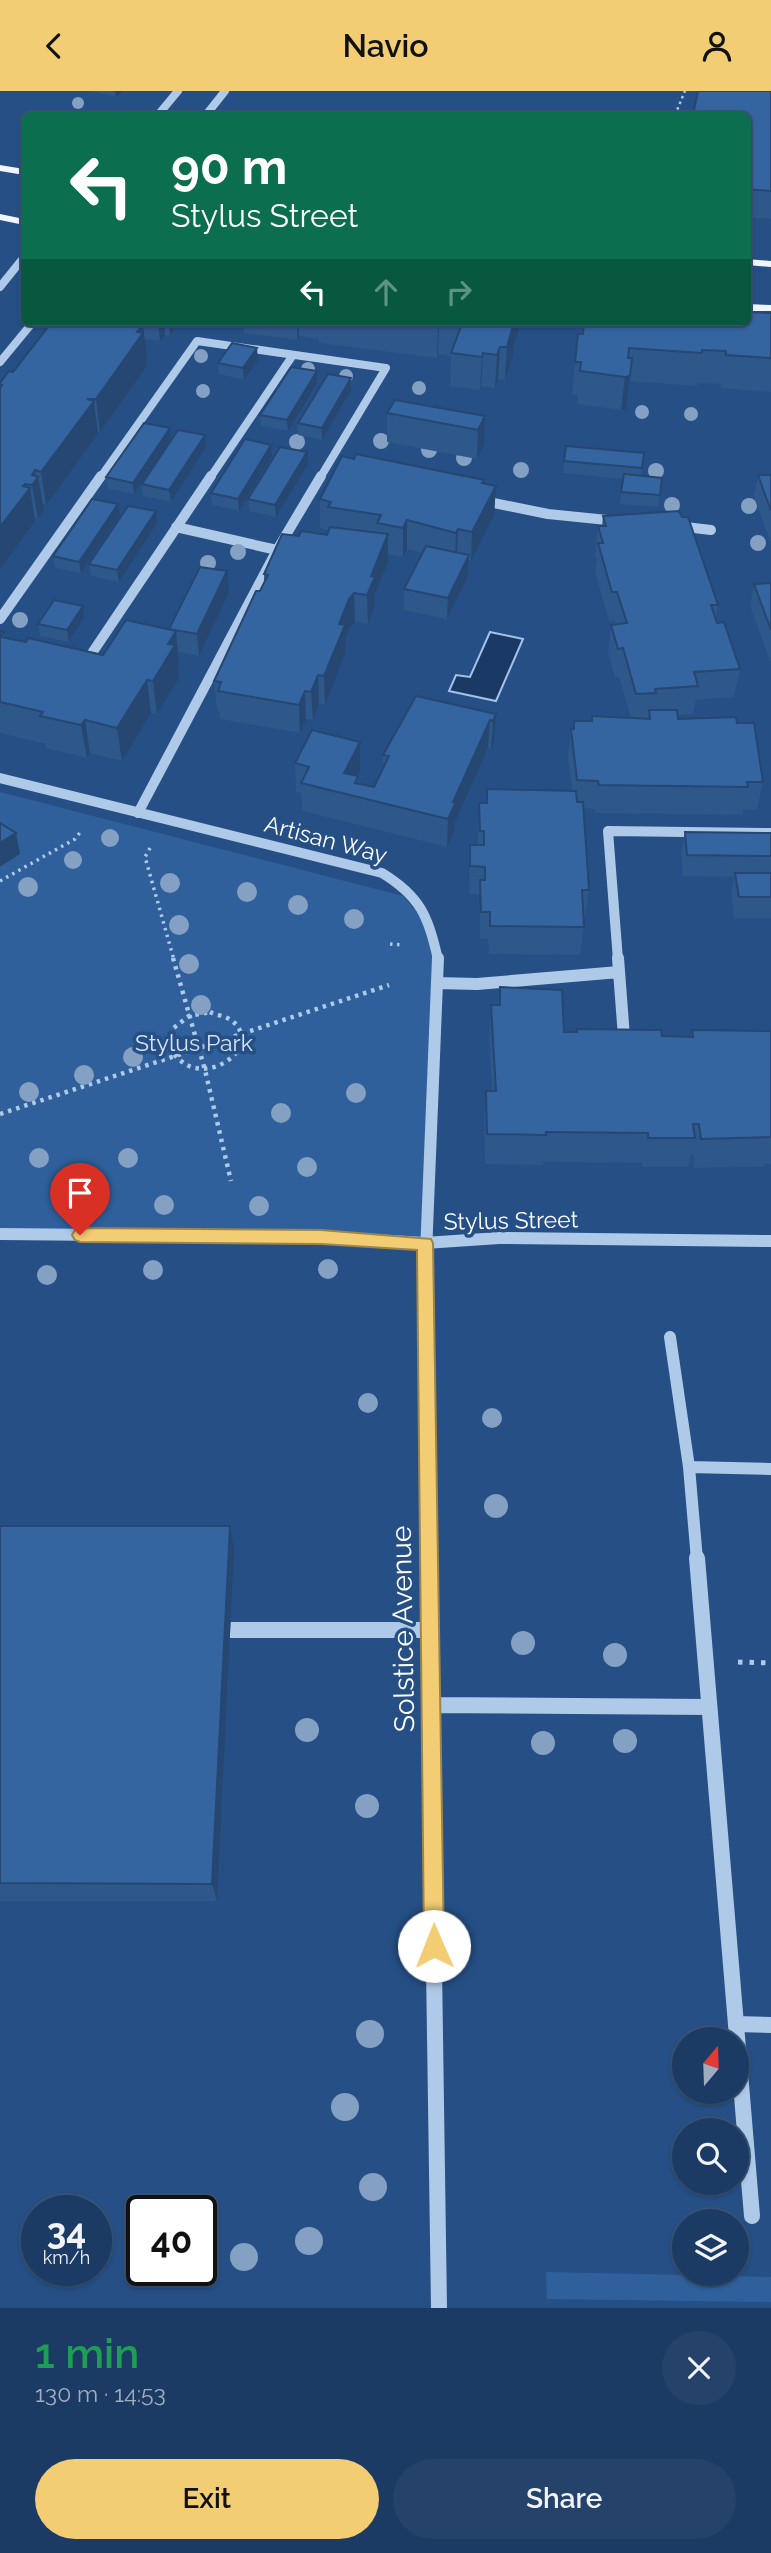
<!DOCTYPE html>
<meta charset="utf-8">
<style>
:root{--surface:#1c3b64;--page:#25426a;--text:#f1f3f6;--muted:#a0adbf;--line:#3a5578;--accent:#f2cd73}
body{margin:0;font-family:Raleway,sans-serif;background:var(--page);color:var(--text);height:100vh;display:flex;flex-direction:column;font-size:26px;white-space:nowrap}
*{box-sizing:border-box;margin:0}
p{font-size:23px;color:var(--muted)}
.icon{flex:none;width:38px;height:38px;fill:none;stroke:currentColor;stroke-width:2;stroke-linecap:round;stroke-linejoin:round}
.map{position:relative;height:2217px;overflow:hidden}
.sheet{display:flex;flex-direction:column;background:var(--surface);flex:1}
.sheet>*{flex:none}
.hud{position:absolute;left:21px;top:21px;width:730px;height:214px;border-radius:10px;box-shadow:0 2px 5px #0004,0 0 0 2px var(--line);background:#0b6e4f;color:#fff;overflow:hidden}
.needle{width:46px;rotate:19deg}
.tools{position:absolute;left:672px;top:1936px;display:grid;gap:14px}
.tools a{display:grid;place-items:center;width:77px;height:77px;border-radius:50%;background:var(--surface);box-shadow:0 2px 5px #0004,0 0 0 2px var(--line);font-size:35px}
.speed{position:absolute;left:21px;top:2104px;display:flex;gap:14px;font-size:35px;font-weight:700;text-align:center}
.speed>*{display:grid;place-content:center;width:91px;height:91px;border-radius:50%;background:var(--surface);box-shadow:0 2px 5px #0004,0 0 0 2px var(--line);line-height:1}
.speed small{font-size:18px;font-weight:400}
.speed .limit{border:4px solid #111;border-radius:10px;background:#fff;color:#111}
.pin{position:absolute;display:grid;place-items:center;width:60px;height:60px;color:#fff;margin:-72px -30px;border-radius:50% 50% 50% 0;rotate:-45deg;box-shadow:0 0 7px #0007}
.pin .icon{rotate:45deg}
.me{position:absolute;width:77px;margin:-38px;rotate:359deg;stroke-linejoin:round;filter:drop-shadow(0 0 5px #0008)}
.turn{display:flex;align-items:center;gap:24px;height:147px;padding:0 35px;font-size:32px}
.turn .icon{width:91px;height:91px;stroke-width:2.5}
.turn b{display:block;font-size:49px;line-height:60px}
.lanes{display:flex;align-items:center;height:66px;padding:0 35px;background:#0003;justify-content:center;gap:35px;direction:ltr}
.lanes .off{opacity:.35}
.round{display:grid;place-items:center;flex:none;width:74px;height:74px;border-radius:37px;background:var(--page)}
.summary{display:flex;align-items:center;justify-content:space-between;height:119px;padding:0 35px}
h1{font-size:42px;font-weight:600;line-height:52px;color:#1e9e55}
.primary-button{display:flex;gap:14px;margin-top:auto;padding:14px 35px}
.primary-button a{flex:1;height:80px;border-radius:42px;background:var(--accent);color:#111;font-size:28px;font-weight:600;line-height:80px;text-align:center}
.primary-button a+a{background:var(--page);color:var(--text)}
header{display:flex;justify-content:space-between;align-items:center;height:91px;padding:0 35px;background:var(--accent);color:#111;font-size:32px;font-weight:600}
.map>svg:first-child{display:block}
.green{fill:#2f609c}
.water{fill:#1a3a65;stroke:#a3c3e9;stroke-width:2}
.lines{fill:none;stroke-linecap:round;stroke-linejoin:round}
.path-far3{stroke:#afc9e8;stroke-width:2.5;stroke-dasharray:2.5 3.5;stroke-linecap:butt}
.path-far2{stroke:#afc9e8;stroke-width:3.5;stroke-dasharray:2.5 4.5;stroke-linecap:butt}
.path-far1{stroke:#afc9e8;stroke-width:4.5;stroke-dasharray:3.5 5;stroke-linecap:butt}
.path{stroke:#afc9e8;stroke-width:5;stroke-dasharray:4.5 7;stroke-linecap:butt}
.minor-far3{stroke:#afc9e8;stroke-width:8}
.minor-far2{stroke:#afc9e8;stroke-width:10}
.minor-far1{stroke:#afc9e8;stroke-width:12}
.minor{stroke:#afc9e8;stroke-width:16}
.major{fill:#f1f6fe;fill-rule:evenodd}
.tree{fill:#84a0c3}
.wall{fill:#2e578a}
.shaded-wall{fill:#254771}
.building{fill:#3565a1;stroke:#254771;stroke-width:2}
.route{fill:#f2cd73;stroke:#9d854b;stroke-width:2}
.labels{text-anchor:middle;dominant-baseline:central;stroke-width:7;stroke-linejoin:round;paint-order:stroke}
.street-label{font-size:23px;fill:#fff;stroke:#254f85}
.park-label{font-size:23px;fill:#d2e3f6;stroke:#254f85}
.near-street-label{font-size:28px;fill:#fff;stroke:#254f85}
</style>
<header><svg class="icon" aria-label="back" viewBox="0 0 24 24"><path d="M15 5l-7 7 7 7"/></svg>Navio<svg class="icon" aria-label="person" viewBox="0 0 24 24"><circle cx="12" cy="8" r="4"/><path d="M4 21q1-7 8-7t8 7"/></svg></header>
<div class="map">
<svg width="771" height="2217" viewBox="0 0 771 2217">
<rect width="100%" height="100%" fill="#254f85"/>
<path class="green" d="M0,701L403,805L427,833L436,894L425,1152L0,1143Z
M546,2181L771,2186V2211L547,2208Z"/>
<path class="water" d="M490,541L523,548L496,610L449,600L456,584L470,586Z"/>
<g class="lines">
<path class="path-far3" d="M675,24L685,0"/>
<path class="path-far2" d="M150,757L145,766L174,869
M0,790L75,748L82,739
M390,853L403,854"/>
<path class="path-far1" d="M173,867L205,979L231,1090
M210,921C216,924 225,925 231,929C263,953 215,991 185,973C179,969 174,963 169,958L171,939L189,925Z
M0,1023L389,894"/>
<path class="path" d="M738,1571L771,1572"/>
<path class="minor-far3" d="M158,24L178,0
M206,24L225,0
M0,196L24,166
M0,271L33,231
M100,387L197,250L386,277L320,387
M210,387L293,264"/>
<path class="minor-far2" d="M479,409L548,423L617,430
M677,435L711,439
M176,436L277,459
M0,528L101,385
M84,574L211,385
M0,687L382,782C420,805 429,826 438,869
M138,722L277,459L321,385
M618,869L608,740L771,742"/>
<path class="minor-far1" d="M618,867L624,946H631
M437,892L477,893L619,881
M0,1143L321,1146L425,1152L499,1147L771,1150
M670,1246L689,1376
M428,1469L424,1212L438,867
M697,1469L689,1376L771,1378"/>
<path class="minor" d="M428,1467L439,2217
M697,1467L752,2125
M225,1539H429
M430,1614L708,1616
M736,1933L771,1934"/>
<path class="major" d="M0,74L24,78V84L0,80Z
M0,123L24,128V134L0,129Z
M747,168L771,170V176L747,174Z
M747,213L771,214V220H747Z"/>
</g>
<g class="tree">
<circle cx="78" cy="12" r="6"/>
<circle cx="201" cy="265" r="7"/>
<circle cx="308" cy="278" r="7"/>
<circle cx="346" cy="285" r="7"/>
<circle cx="419" cy="297" r="7"/>
<circle cx="203" cy="300" r="7"/>
<circle cx="642" cy="321" r="7"/>
<circle cx="691" cy="323" r="7"/>
<circle cx="381" cy="350" r="8"/>
<circle cx="297" cy="351" r="8"/>
<circle cx="429" cy="359" r="8"/>
<circle cx="464" cy="367" r="8"/>
<circle cx="521" cy="379" r="8"/>
<circle cx="656" cy="380" r="8"/>
<circle cx="672" cy="414" r="8"/>
<circle cx="749" cy="415" r="8"/>
<circle cx="758" cy="452" r="8"/>
<circle cx="238" cy="461" r="8"/>
<circle cx="208" cy="472" r="8"/>
<circle cx="20" cy="529" r="8"/>
<circle cx="110" cy="747" r="9"/>
<circle cx="73" cy="769" r="9"/>
<circle cx="170" cy="792" r="10"/>
<circle cx="28" cy="796" r="10"/>
<circle cx="247" cy="801" r="10"/>
<circle cx="298" cy="814" r="10"/>
<circle cx="354" cy="828" r="10"/>
<circle cx="179" cy="834" r="10"/>
<circle cx="189" cy="873" r="10"/>
<circle cx="201" cy="914" r="10"/>
<circle cx="133" cy="966" r="10"/>
<circle cx="84" cy="984" r="10"/>
<circle cx="29" cy="1001" r="10"/>
<circle cx="356" cy="1002" r="10"/>
<circle cx="281" cy="1022" r="10"/>
<circle cx="39" cy="1067" r="10"/>
<circle cx="128" cy="1067" r="10"/>
<circle cx="307" cy="1076" r="10"/>
<circle cx="77" cy="1113" r="10"/>
<circle cx="164" cy="1114" r="10"/>
<circle cx="259" cy="1115" r="10"/>
<circle cx="328" cy="1178" r="10"/>
<circle cx="153" cy="1179" r="10"/>
<circle cx="47" cy="1184" r="10"/>
<circle cx="368" cy="1312" r="10"/>
<circle cx="492" cy="1327" r="10"/>
<circle cx="496" cy="1415" r="12"/>
<circle cx="523" cy="1552" r="12"/>
<circle cx="615" cy="1564" r="12"/>
<circle cx="307" cy="1639" r="12"/>
<circle cx="625" cy="1650" r="12"/>
<circle cx="543" cy="1652" r="12"/>
<circle cx="367" cy="1715" r="12"/>
<circle cx="370" cy="1943" r="14"/>
<circle cx="345" cy="2016" r="14"/>
<circle cx="373" cy="2096" r="14"/>
<circle cx="309" cy="2150" r="14"/>
<circle cx="244" cy="2166" r="14"/>
</g>
<path class="wall" d="M91,0H123L116,6Z
M771,0V128L747,126V24Z
M771,222V301L720,297L721,293L698,292L697,295L629,290L626,318L621,319L577,313L578,304H572L575,271L583,243Z
M52,231H180L170,245L165,244L160,250L145,248L147,275L100,341H98V343L46,414L43,413L44,419L38,427L35,426V430L0,478V292L13,281Z
M238,231H522L513,255V264L505,289L498,288L495,297L481,295L480,299L450,295L451,265L438,263L437,267L319,252V248L299,245L297,249L244,242V237L238,236Z
M258,269L244,289L219,283L218,272Z
M351,287V299L322,349L298,344V332Z
M317,292L288,340L261,335L260,324Z
M387,322L485,325L484,354L477,368L387,351Z
M170,337L171,349L134,403L108,398L106,386Z
M205,344L206,356L171,411L143,405L142,393Z
M271,354L272,365L239,420L212,414L211,402Z
M644,362L641,385L662,387L658,416L620,413L623,388L563,382L564,370Z
M308,373L276,426L249,420L248,408Z
M758,384H771V452L754,406Z
M483,393L496,395L494,424L471,470L469,469L468,486L447,528L404,519V498L422,462L407,458L403,466L388,463V471L375,503V514L368,533L355,531L350,537L345,549V563L325,614L319,613L313,629L306,628L300,642L220,628L219,619H217L214,590L260,500L264,492V483L299,445L327,444L329,439L320,437V408Z
M118,413L120,424L81,482L55,477L53,465Z
M603,425L718,514L716,527L740,578L734,606L696,609L693,623L678,624V628L737,632L763,691L757,719H743V724L595,722V718L584,717L589,799L585,826H583L584,836L580,864L489,863L488,848H480V803H469L470,754H478L479,712H486L487,698L572,700L568,666L571,638H573L574,630H591L592,625L631,627L619,586H615L608,562L611,534L615,533L614,529L609,530L595,481L597,469L595,464L598,435H602Z
M157,432L119,491L91,485L89,473Z
M771,492V572L750,515L754,493Z
M229,501L199,565L178,561L179,573L178,576L179,587L157,623L151,622L122,670L90,662L87,667L46,657V653L0,642V540L6,547L103,564L169,538Z
M83,515L84,526L69,551L40,545L38,533Z
M496,623L494,651L491,658L488,657L455,731V739L447,756L302,720L301,702L296,701L295,672L360,679L357,685L358,692L374,696L383,677V664Z
M685,741L771,742V827H734L731,803L734,786L683,785L681,762Z
M500,896L564,941L691,946L692,939L771,940V1073H764L763,1076L694,1077L693,1063H691L688,1076H642V1072L543,1071V1074L485,1073L484,1031L486,1000H492L489,945L491,914H498Z
M0,1435L234,1460L217,1810H0Z"/>
<path class="shaded-wall" d="M115,0H123L116,6Z
M158,231H164L165,244L160,250Z
M169,231H180L170,245Z
M297,231H298L299,245L297,249Z
M439,231L438,263L437,267L438,234Z
M512,231H522L513,255V264L505,289L507,256Z
M143,234L147,267L146,269L147,275L100,341L96,308L137,241Z
M500,256L498,288L495,297L497,264Z
M257,257L258,269L244,289L243,277Z
M483,262L481,295L480,299L482,266Z
M317,280V292L288,340L287,329Z
M630,285L626,318L621,319L625,286Z
M351,287V299L322,349V337Z
M94,310L98,343L46,414L41,381Z
M485,325L484,354L477,368L478,339Z
M170,337L171,349L134,403L133,392Z
M205,344L206,356L171,411L169,399Z
M271,354L272,365L239,420L238,408Z
M307,361L308,373L276,426L275,414Z
M35,379L36,388L38,386L44,419L38,427L32,394V384Z
M25,393L27,401L30,397L35,430L0,478V436Z
M496,395L494,424L471,470L472,441Z
M118,413L120,424L81,482L79,471Z
M156,420L157,432L119,491L117,479Z
M407,429V458L403,466V437Z
M458,438L457,467L455,471L456,442Z
M388,443V471L375,503V514L368,533L367,504L371,485Z
M469,464L468,486L447,528L448,507Z
M227,480L229,501L199,565L197,543Z
M354,502L355,531L350,537L345,549V563L325,614L324,585L339,533L349,508Z
M83,515L84,526L69,551L67,539Z
M176,540L179,573L178,576L179,587L157,623L153,590L168,553Z
M318,584L319,613L313,629L311,601Z
M147,589L151,622L122,670L117,637Z
M305,600L306,628L300,642L299,614Z
M496,623L494,651L491,658L493,630Z
M85,629L90,662L87,667L81,634Z
M490,629L488,657L455,731V739L447,756L448,728L453,711Z
M360,651V679L348,703L344,682Z
M16,742L20,763L0,776V752Z
M230,1435L234,1460L217,1810L212,1793Z"/>
<path class="building" d="M698,0H771V100L747,98V24H693Z
M747,221L771,222V267L726,264V260L702,259V262L629,257L628,267H632L630,285L625,286L580,280L581,271H575L578,243H583L584,231H747Z
M52,231H127L143,234L137,241L143,242L96,308H87L94,310L41,381L35,379L32,384L38,386L32,394L25,393L23,395L30,397L0,436V297L2,294H0V292L9,280L13,281Z
M415,231H439L438,234Z
M447,231H514L507,256H500L497,264L483,262L482,266L451,262L462,233Z
M232,252L257,257L243,277L218,272Z
M291,276L317,280L287,329L260,324Z
M328,283L351,287L322,337L298,332Z
M395,309L485,325L478,339L387,322Z
M144,332L170,337L133,392L106,386Z
M178,339L205,344L169,399L142,393Z
M245,348L271,354L238,408L211,402Z
M566,355L644,362L642,377L564,370Z
M280,356L307,361L275,414L248,408Z
M356,363L484,389L482,392L496,395L472,441L458,438L456,442L407,429L403,437L377,432L381,424L328,416L331,411L320,408L342,365L354,368Z
M624,383L662,387L660,404L621,401Z
M758,384H771V420Z
M92,408L118,413L79,471L53,465Z
M128,415L156,420L117,479L89,473Z
M679,420L682,426H688L718,514H711L717,532L724,531L740,578L694,581L698,595L655,598L656,602L636,603L623,557L618,558L611,534L627,532L617,501H612L598,452H603L598,435H606L603,425Z
M330,436L388,443L371,485L375,486L367,504L354,502L349,508L339,533L345,534L324,585L318,584L311,601L305,600L299,614L218,600L221,591L214,590L256,500H260L268,484L264,483L282,443L299,445L301,440L327,444Z
M426,455L469,464L448,507L404,498Z
M200,476L227,480L197,543L169,538Z
M771,492V539L754,493Z
M54,509L83,515L67,539L38,533Z
M126,529L176,540L168,553L175,554L153,590L147,589L117,637L85,629L81,634L40,625L43,621L0,611V540L4,541L1,546L26,551L28,547L103,564Z
M416,605L496,623L493,630L490,629L453,711H456L448,728L301,692L309,676L295,672L312,639L360,651L344,682L358,685L355,692L374,696L389,665L383,664Z
M649,619H677L678,628L736,626L737,632H754L763,691H747L748,696L599,694L598,690L577,689L571,638H574V630H592V625L650,628Z
M487,698L576,700L577,711H583L589,799H582L584,836L490,835V821H481L480,789H485V776L470,775V754H484V740H480L479,712H487Z
M0,732L16,742L0,752Z
M685,741L771,742V765L687,764Z
M735,782H771V806H739Z
M500,896L562,899L564,941H577V938L661,939L662,945L693,946L692,939L771,940V1046L701,1048L699,1033H693L695,1047H648V1042L546,1041V1044L487,1043L486,1000H496L491,914H500Z
M0,1435H230L212,1793L0,1792Z"/>
<path class="route" d="M80,1137L321,1139L431,1148L433,1152L444,1855L441,1862L434,1865L427,1862L424,1855L417,1159L321,1153L80,1151L75,1149L72,1144L75,1139Z"/>
<g class="labels">
<g class="street-label">
<text transform="translate(326 748) rotate(15)">Artisan Way</text>
<text transform="translate(511 1129) rotate(-1)">Stylus Street</text>
</g>
<g class="park-label">
<text x="194" y="951">Stylus Park</text>
</g>
<g class="near-street-label">
<text transform="translate(403 1538) rotate(-91)">Solstice Avenue</text>
</g>
</g>
</svg>
<div class="tools">
<a><svg class="needle" viewBox="-14 -14 28 28"><path d="M0-13l5 13h-10z" fill="#e53935"/><path d="M0 13l5-13h-10z" fill="#a0adbf"/></svg></a>
<a><svg class="icon" aria-label="search" viewBox="0 0 24 24"><circle cx="10" cy="10" r="6"/><path d="M15 15l6 6"/></svg></a>
<a><svg class="icon" aria-label="layers" viewBox="0 0 24 24"><path d="M12 4l9 5-9 5-9-5zM3 14l9 5 9-5"/></svg></a>
</div>
<div class="speed"><div>34<small>km/h</small></div><div class="limit">40</div></div>
<div class="pin" style="left:80px;top:1144px;background:#d93025"><svg class="icon" aria-label="arrive" viewBox="0 0 24 24"><path d="M6 21V4h12l-3 4 3 4H6"/></svg></div>
<svg class="me" style="left:434px;top:1855px" viewBox="-20 -20 40 40"><circle r="19" fill="#fff"/><path d="M0-13L10 11 0 6-10 11z" fill="#f2cd73"/></svg>
<div class="hud">
<div class="turn"><svg class="icon" aria-label="left" viewBox="0 0 24 24"><path d="M17 20v-9H6M10 6l-5 5 5 5"/></svg><div><b>90 m</b>Stylus Street</div></div>
<div class="lanes"><svg class="icon" aria-label="left" viewBox="0 0 24 24"><path d="M17 20v-9H6M10 6l-5 5 5 5"/></svg><svg class="icon off" aria-label="ahead" viewBox="0 0 24 24"><path d="M12 20V5M6 11l6-6 6 6"/></svg><svg class="icon off" aria-label="right" viewBox="0 0 24 24"><path d="M7 20v-9h11M14 6l5 5-5 5"/></svg></div>
</div>
</div>
<section class="sheet">
<div class="summary"><div><h1>1 min</h1><p>130 m · 14:53</p></div><a class="round"><svg class="icon" aria-label="close" viewBox="0 0 24 24"><path d="M6 6l12 12M18 6L6 18"/></svg></a></div>
<div class="primary-button"><a>Exit</a><a>Share</a></div>
</section>
